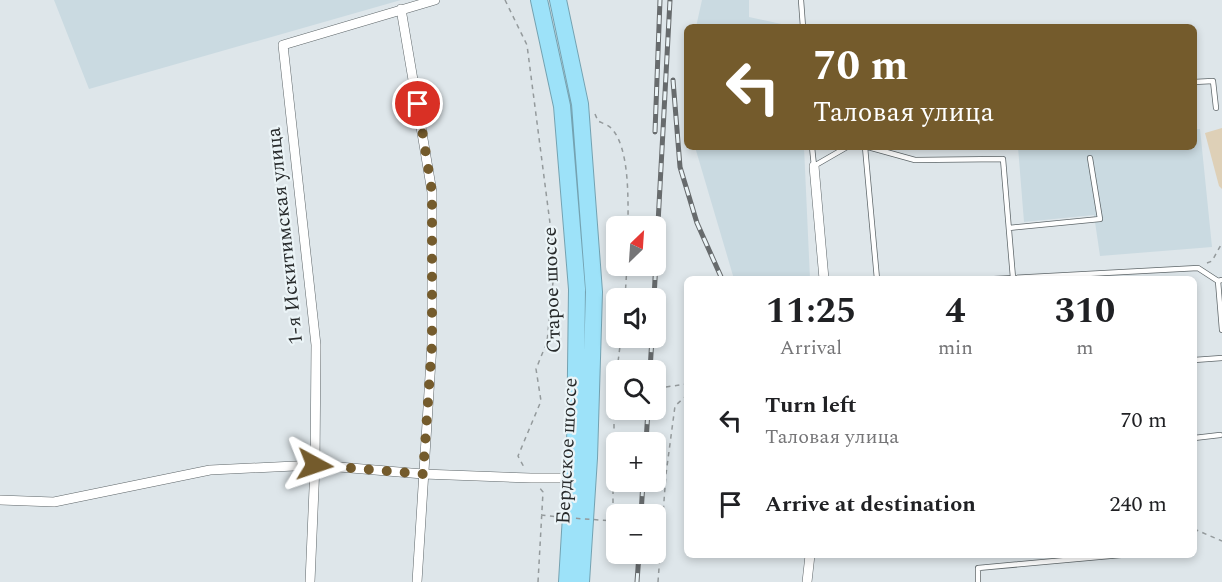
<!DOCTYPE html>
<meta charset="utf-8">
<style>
:root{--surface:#fff;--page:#f6f6f6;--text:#202124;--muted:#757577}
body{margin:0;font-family:Spectral,serif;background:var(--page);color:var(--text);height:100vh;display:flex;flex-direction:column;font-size:22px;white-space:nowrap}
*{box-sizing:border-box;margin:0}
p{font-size:20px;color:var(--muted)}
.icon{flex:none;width:33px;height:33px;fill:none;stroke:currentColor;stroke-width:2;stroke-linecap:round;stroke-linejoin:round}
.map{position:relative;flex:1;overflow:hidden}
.drawer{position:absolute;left:684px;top:276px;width:513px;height:282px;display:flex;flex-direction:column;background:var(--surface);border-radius:9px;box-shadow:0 3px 9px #0003}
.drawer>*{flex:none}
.hud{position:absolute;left:684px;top:24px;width:513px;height:126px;border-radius:9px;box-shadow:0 3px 9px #0003;background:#745b2c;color:#fff;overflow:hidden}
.needle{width:39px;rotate:25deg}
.controls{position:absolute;left:606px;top:216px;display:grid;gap:12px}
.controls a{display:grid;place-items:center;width:60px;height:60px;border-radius:9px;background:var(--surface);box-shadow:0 3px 9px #0003;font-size:30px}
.pin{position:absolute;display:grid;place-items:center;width:51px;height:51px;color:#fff;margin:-26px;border:3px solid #fff;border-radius:50%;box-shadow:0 2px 6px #0007}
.me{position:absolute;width:66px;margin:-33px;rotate:95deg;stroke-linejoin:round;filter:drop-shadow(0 0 4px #0008)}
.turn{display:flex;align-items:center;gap:21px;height:126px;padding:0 30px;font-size:27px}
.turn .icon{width:78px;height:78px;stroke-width:2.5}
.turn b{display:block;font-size:42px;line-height:51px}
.eta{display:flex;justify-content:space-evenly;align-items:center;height:102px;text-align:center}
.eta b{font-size:36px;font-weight:700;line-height:42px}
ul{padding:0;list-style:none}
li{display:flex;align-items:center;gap:18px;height:84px;padding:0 30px}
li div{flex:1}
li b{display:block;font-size:22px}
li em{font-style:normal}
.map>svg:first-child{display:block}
.built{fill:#cadae1}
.green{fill:#ded0b7}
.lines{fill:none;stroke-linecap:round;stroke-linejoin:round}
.lane-casing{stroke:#5e6669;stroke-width:6}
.street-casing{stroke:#5e6669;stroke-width:10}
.highway-casing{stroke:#74a2b1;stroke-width:18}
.path{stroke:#949a9c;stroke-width:1.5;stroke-dasharray:4.5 4.5;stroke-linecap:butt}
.lane{stroke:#fff;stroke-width:4.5}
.street{stroke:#fff;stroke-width:9}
.highway{stroke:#9de2f9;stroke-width:16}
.rail-casing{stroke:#676b6d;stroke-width:5}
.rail{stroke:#ebf4f7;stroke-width:3;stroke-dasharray:9;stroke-linecap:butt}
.path-bridge{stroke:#949a9c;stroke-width:1.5;stroke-dasharray:4.5 4.5;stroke-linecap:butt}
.route{stroke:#745b2c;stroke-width:10;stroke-dasharray:0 18}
.labels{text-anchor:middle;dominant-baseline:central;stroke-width:4.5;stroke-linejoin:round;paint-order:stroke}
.street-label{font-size:20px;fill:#272a2b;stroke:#ebf4f7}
</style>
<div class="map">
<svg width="1222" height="582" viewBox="0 0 1222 582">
<rect width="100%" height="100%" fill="#dee6ea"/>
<path class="built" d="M54,0H401L89,89Z
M702,0H749V17L795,27H696Z
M1194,129H1200L1212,247L1100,256L1094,215L1024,222L1018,147H1194Z
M695,147H804L810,279H734Z"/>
<path class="green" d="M1222,128V189L1219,186L1205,133Z"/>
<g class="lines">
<g class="lane-casing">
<path id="lane" d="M801,0L803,27
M1194,82L1213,81L1216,108
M812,147L814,166L847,147
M865,147L877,279
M868,147L915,160L1003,159L1013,278
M1009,228L1100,219L1090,158
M994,279L1198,268L1218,281L1222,280
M1218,281L1222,330
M1194,360L1222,358
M1194,438L1220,435
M978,582V568L1121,555"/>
</g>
<g class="street-casing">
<path id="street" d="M401,9L432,192V344L417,582
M814,166L824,279
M0,500L54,502L210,470L315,465L423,474L531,478H573
M310,582L315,465L316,345L283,45L435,0
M807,582L810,555"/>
</g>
<g class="highway-casing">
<path id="highway" d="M539,0L562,106L577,289L575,449L567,582
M558,0L580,104L594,292L589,458L581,582"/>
</g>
<path class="path" d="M505,0L527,45L555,262L547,342L536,369L541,401L518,456L525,469
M595,114L598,121C602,123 608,125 611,128C630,147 628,201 628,226
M1207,263L1212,261L1222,243
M625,298L627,266
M617,370L621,338
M666,387L687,384
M614,389L616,371
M616,390H614V440L616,466
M541,515L558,517
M613,521V492L616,472
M1194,529L1222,541
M538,582L543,492L539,487
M658,582L666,474L675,406L687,395"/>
<use href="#lane" class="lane"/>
<use href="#street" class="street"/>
<use href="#highway" class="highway"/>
<g class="rail-casing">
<path id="rail" d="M673,80L680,167L697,223L722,279
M655,132L660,0
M654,298L670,0
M650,370L652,338
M646,442L648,410
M641,514L643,482
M637,582L639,554"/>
</g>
<use href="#rail" class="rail"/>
<path class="path-bridge" d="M558,517L613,521"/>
</g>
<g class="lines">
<path class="route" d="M315,465L423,474L432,344V192L418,104"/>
</g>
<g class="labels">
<g class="street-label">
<text transform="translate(285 236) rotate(-96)">1-я Искитимская улица</text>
<text transform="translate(552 290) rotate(-92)">Старое шоссе</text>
<text transform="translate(567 451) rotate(-87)">Бердское шоссе</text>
</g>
</g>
</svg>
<div class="controls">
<a><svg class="needle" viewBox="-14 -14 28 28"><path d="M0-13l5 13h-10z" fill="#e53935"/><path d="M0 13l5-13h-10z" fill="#757577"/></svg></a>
<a><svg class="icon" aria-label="sound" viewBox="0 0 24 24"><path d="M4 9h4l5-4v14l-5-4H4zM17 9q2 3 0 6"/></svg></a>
<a><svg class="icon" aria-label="search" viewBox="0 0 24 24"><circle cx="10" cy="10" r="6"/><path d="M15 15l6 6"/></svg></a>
<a>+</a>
<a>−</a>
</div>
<div class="pin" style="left:418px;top:104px;background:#d93025"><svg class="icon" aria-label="arrive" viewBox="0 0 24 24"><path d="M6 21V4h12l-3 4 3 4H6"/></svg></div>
<svg class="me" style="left:315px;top:465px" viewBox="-20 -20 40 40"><path d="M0-17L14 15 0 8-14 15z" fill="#745b2c" stroke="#fff" stroke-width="4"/></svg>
<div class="hud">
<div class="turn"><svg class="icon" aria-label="left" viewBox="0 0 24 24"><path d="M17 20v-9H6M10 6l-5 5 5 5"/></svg><div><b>70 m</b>Таловая улица</div></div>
</div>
<section class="drawer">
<div class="eta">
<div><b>11:25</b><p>Arrival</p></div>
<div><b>4</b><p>min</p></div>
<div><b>310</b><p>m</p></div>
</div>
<ul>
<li><svg class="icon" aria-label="left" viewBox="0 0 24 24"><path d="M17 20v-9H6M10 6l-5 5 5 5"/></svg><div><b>Turn left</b><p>Таловая улица</p></div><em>70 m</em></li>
<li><svg class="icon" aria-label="arrive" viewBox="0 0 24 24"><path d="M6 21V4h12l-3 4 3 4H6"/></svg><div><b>Arrive at destination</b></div><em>240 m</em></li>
</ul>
</section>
</div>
